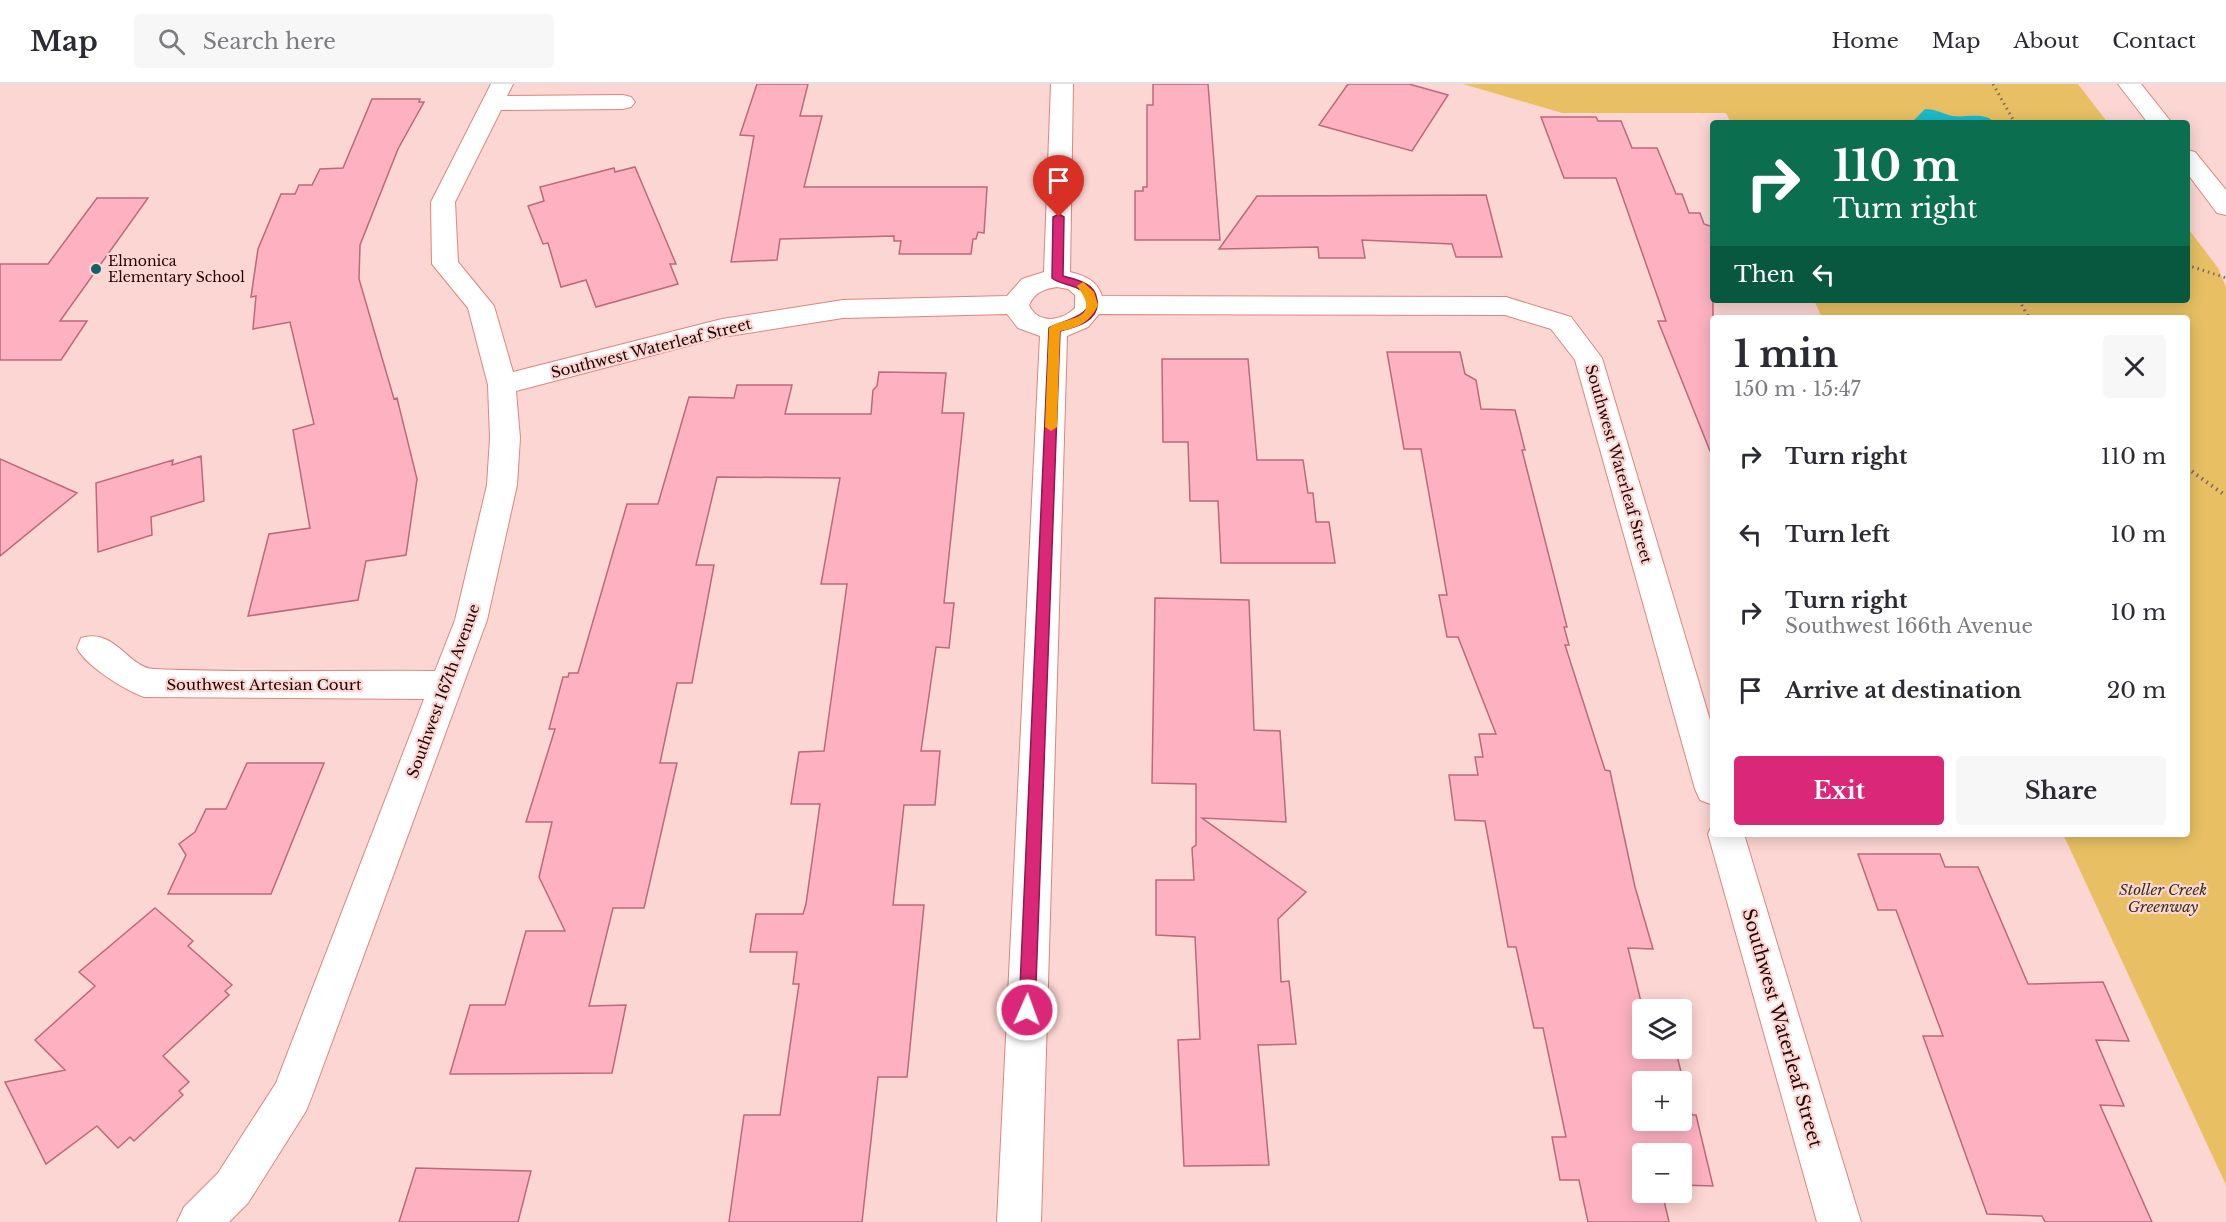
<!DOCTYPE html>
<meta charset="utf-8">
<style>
:root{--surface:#fff;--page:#f7f7f7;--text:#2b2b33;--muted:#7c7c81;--line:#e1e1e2;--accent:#db2777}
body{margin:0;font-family:"Libre Baskerville",serif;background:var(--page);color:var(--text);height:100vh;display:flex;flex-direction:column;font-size:22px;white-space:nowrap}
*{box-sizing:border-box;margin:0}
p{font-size:20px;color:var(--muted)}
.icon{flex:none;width:33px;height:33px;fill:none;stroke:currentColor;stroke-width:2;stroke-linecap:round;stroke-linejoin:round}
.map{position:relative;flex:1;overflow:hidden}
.panel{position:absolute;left:1710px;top:231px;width:480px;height:522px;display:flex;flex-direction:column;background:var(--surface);border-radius:6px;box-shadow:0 3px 15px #0003}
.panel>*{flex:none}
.guide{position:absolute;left:1710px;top:36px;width:480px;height:183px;border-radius:6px;box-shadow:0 3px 15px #0003;background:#0b6e4f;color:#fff;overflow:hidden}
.tools{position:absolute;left:1632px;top:915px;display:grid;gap:12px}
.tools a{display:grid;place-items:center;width:60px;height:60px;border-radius:6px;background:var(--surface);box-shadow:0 3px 15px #0003;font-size:30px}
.pin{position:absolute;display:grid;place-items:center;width:51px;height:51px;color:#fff;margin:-62px -26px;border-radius:50% 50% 50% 0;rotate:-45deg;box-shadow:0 0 6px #0007}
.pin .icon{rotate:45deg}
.me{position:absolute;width:66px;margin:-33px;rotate:2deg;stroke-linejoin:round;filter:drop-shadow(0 0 4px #0008)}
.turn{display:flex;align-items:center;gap:21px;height:126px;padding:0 24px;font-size:27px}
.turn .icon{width:78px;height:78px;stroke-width:2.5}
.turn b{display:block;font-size:42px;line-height:51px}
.then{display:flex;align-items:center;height:57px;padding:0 24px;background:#0003;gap:12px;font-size:22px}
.round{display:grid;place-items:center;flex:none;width:63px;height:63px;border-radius:6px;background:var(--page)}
.summary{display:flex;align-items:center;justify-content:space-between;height:102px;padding:0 24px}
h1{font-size:36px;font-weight:700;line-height:45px}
.button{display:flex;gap:12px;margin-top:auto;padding:12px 24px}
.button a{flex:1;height:69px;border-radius:6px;background:var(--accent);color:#fff;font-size:24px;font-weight:700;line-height:69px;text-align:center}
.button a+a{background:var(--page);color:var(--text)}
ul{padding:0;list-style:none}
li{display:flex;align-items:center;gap:18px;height:78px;padding:0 24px}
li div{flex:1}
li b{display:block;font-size:22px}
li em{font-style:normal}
header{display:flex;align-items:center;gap:36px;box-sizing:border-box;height:84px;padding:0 30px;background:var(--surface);border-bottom:2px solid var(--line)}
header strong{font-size:28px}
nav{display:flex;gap:33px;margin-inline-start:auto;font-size:21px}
.search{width:420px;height:54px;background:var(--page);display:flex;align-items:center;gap:15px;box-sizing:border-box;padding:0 21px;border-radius:6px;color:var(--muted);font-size:22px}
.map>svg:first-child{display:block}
.green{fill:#e8c063}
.water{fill:#1bbbcb}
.building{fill:#feb2c1;stroke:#bb697c;stroke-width:1.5;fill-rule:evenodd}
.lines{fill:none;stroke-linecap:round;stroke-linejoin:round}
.minor-casing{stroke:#dc867e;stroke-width:2}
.path-far1{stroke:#866562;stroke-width:3;stroke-dasharray:1.5 4;stroke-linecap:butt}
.path{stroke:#866562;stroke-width:4;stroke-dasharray:1.5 4.5;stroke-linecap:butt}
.minor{fill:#fff;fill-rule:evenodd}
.route{fill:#db2777;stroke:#8e194d;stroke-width:1.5}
.slow{fill:#f59e0b}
.poi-dot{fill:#12616a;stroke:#fcd6d2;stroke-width:2}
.labels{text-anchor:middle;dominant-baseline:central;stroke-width:4.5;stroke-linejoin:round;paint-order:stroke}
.far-poi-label{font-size:14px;fill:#210403;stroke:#fcd6d2;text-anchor:start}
.street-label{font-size:15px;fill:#210403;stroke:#fcd6d2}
.park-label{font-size:15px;font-style:italic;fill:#39301b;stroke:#fcd6d2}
.near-street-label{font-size:18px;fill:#210403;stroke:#fcd6d2}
</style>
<header>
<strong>Map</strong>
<div class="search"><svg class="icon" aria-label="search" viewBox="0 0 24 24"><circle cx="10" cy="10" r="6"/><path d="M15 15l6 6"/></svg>Search here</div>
<nav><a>Home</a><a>Map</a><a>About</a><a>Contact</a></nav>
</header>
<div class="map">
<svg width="2226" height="1138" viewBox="0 0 2226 1138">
<rect width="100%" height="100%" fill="#fcd6d2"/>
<path class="green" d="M1463,0H2078L2108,39H1731L1726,29H1562Z
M2187,143L2218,184L2226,203V1101L2063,750H2187V234H1822L1814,216H2187Z"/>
<path class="water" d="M1925,25C1936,25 1943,30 1953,32C1966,34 1985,27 1995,39H1911Z"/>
<path class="building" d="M757,0H808L800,32H822L804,103H987L984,149L978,148L976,155H973L971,170H899L901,157H894V152L780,155L777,176L731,178L754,52L740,51Z
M1153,0H1208L1220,156H1135V107H1143V103H1147V21H1153Z
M1348,0H1409L1448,11L1412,67L1319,41Z
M372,15H420L419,18H424L398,65L360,161L359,195L394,315L397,314L417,395L406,471L366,477L358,516L248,532L269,450L310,444L293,346L314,340L290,238L253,245L256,212L251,213L258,165L281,110H295L299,101H312L320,85L343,84Z
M1541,33H1596L1598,37H1621L1632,64H1657L1676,110H1682L1689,129H1700L1704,140L1713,143V367H1710L1658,237H1666L1616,94H1564Z
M635,83L676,180H670L678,200L596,223L586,196L561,203L548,159L543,160L528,122L544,117L540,103L614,84L615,88Z
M1486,111L1502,173H1456L1452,160L1362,156L1365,174H1319L1318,163L1219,165L1257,112Z
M97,114H148L60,237H87L61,276H0V180H48Z
M1387,268H1460L1465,290L1476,296L1481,325L1515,326L1525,366H1522L1567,543H1564L1569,561H1565L1605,686L1610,687L1635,803L1653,865L1628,864L1643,926L1642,964H1675L1692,1031H1696L1713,1102L1682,1101V1070H1642V1108H1662L1669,1138H1588L1579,1096H1560L1552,1053H1566L1543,944H1534L1516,863H1508L1485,737L1455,736L1449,691H1478L1475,673H1483L1479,650H1496L1458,553H1447L1439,511H1447L1421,365H1404ZM1642,998H1682V1036H1642Z
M1162,275H1248L1257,376H1303L1308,409H1313L1316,438H1329L1335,479H1221L1218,417H1190L1188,358H1163Z
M879,288L946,289L942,329H964L944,519H954L949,564L936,563L921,667H940L935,721H904L893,821H924L907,993H878L862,1138H729L744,1031H780L799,900H793L797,868H750L756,830H803L806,820L820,720H791L799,668L824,667L847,500H821L840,394L717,393L696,481H714L692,599H677L660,679H677L644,824H613L589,922L626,921L612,989L450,990L470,921H505L526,847H565L539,793L552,738H526L555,645H549L563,593H568L569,589H578L627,420H658L689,313L734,314L737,301H792L785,330H871L873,306L877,302Z
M201,372L204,417L151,433L152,451L98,468L96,399L173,376L172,381Z
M0,375L77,409L0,472Z
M1155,514L1249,516L1254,646L1280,647L1286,738L1202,734L1306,808L1278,835L1281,898L1289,897L1296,960L1258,961L1269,1081L1184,1082L1178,956L1200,955L1195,853L1156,851V796H1194L1192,764L1196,761V700L1152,699Z
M247,679H324L271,810H168L186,771L179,760L195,748L206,725H226Z
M1858,770H1940L1945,783H1978L2028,900L2103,898L2129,957L2096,956L2124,1022L2100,1021L2152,1138H2045L2042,1132L1987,1130L1923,952H1943L1896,826H1878Z
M155,824L193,857L188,862L232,901L225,907L229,911L163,972L189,998L179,1007L183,1011L134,1057L130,1053L118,1064L97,1042L46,1080L5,998L65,986L35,956L95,902L79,888Z
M416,1084L531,1087L518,1138H399Z"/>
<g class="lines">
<g class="minor-casing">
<path id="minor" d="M491,0H513L507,12L623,11L631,13L635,18L631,23L623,25L501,26L455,118L458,178L494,222L513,288L722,235L843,216L1007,212L1022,195L1044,188L1051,0H1073L1070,188C1085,192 1097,196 1102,212L1506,213L1571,233L1602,274L1713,646V721L1700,716L1695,705L1575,276L1551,245L1505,231L1099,230L1088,243L1067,252L1041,1138H997L1040,252L1018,244L1007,230L843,234L722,253L516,307L520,354L517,401L487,536L312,1012L306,1027L248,1119L229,1138H177L184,1123L218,1089L276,999L424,615L144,613C125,606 86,582 77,564L81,554C115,543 128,584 154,585C247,589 342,586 435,587L455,536L487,401L490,354L488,301L468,224L432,180L431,118ZM1057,203L1068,205L1075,211V224C1062,237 1038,241 1029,221C1035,208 1044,205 1057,203Z
M2118,0H2141L2172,39H2148Z
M2187,66L2195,68L2226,106V131L2217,129L2187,89Z
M1713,739V750H1744L1861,1138H1817L1708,750Z"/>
</g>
<path class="path-far1" d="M1993,0L2015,39
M2187,181L2226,194
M2019,216L2029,234"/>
<path class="path" d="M2187,384L2226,412"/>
<use href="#minor" class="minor"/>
</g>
<path class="route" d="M1059,130L1064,133L1063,192C1070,194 1080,196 1086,200C1092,203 1096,209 1097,216C1100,237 1076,243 1060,247L1035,926L1033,932L1027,934L1021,932L1019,926L1049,244C1056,238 1106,231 1082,207C1074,200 1060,201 1052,194L1053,133Z"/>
<path class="slow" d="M1083,198L1094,208L1098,221C1090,238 1078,244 1060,247L1057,343L1051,347L1045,343L1049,244C1062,232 1105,239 1077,202Z"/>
<circle class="poi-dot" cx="96" cy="185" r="6"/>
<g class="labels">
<g class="far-poi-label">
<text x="108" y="177">Elmonica<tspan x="108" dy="16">Elementary School</tspan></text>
</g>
<g class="street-label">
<text transform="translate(651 264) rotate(-14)">Southwest Waterleaf Street</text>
<text transform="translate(1619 380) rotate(74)">Southwest Waterleaf Street</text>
<text x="264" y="600">Southwest Artesian Court</text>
<text transform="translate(443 607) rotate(-70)">Southwest 167th Avenue</text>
</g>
<g class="park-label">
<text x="2163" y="805">Stoller Creek<tspan x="2163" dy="17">Greenway</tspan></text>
</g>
<g class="near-street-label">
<text transform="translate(1782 944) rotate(74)">Southwest Waterleaf Street</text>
</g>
</g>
</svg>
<div class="tools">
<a><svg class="icon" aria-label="layers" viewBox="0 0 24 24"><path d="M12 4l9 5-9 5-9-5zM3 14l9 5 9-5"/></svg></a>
<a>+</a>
<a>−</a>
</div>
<div class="pin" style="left:1059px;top:133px;background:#d93025"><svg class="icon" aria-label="arrive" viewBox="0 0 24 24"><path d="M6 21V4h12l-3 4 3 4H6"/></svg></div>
<svg class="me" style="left:1027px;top:926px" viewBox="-20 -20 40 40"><circle r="17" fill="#db2777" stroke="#fff" stroke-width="3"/><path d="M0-11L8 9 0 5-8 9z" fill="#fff"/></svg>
<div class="guide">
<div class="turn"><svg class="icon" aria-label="right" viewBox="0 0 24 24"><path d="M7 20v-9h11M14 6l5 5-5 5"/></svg><div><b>110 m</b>Turn right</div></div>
<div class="then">Then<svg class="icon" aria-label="left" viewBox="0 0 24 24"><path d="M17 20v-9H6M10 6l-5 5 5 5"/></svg></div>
</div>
<section class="panel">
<div class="summary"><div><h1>1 min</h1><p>150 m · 15:47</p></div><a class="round"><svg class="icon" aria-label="close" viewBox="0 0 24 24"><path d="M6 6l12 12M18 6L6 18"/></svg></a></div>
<ul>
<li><svg class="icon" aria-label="right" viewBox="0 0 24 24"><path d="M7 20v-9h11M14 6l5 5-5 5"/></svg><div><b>Turn right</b></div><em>110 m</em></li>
<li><svg class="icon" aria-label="left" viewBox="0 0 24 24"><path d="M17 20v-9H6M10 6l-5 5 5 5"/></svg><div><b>Turn left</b></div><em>10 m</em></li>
<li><svg class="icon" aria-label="right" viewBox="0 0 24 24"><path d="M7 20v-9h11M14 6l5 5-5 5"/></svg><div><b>Turn right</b><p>Southwest 166th Avenue</p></div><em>10 m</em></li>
<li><svg class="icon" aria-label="arrive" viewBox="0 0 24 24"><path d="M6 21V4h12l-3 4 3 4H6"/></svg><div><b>Arrive at destination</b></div><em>20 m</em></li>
</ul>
<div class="button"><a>Exit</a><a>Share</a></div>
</section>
</div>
